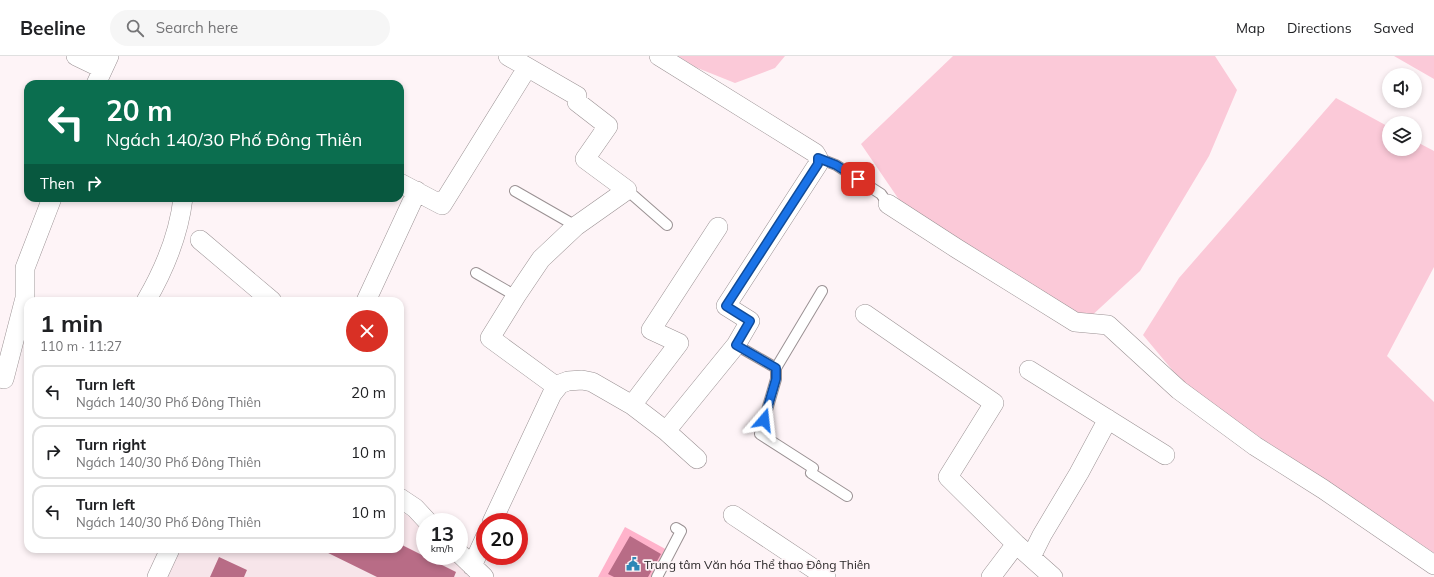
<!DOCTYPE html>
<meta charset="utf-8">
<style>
:root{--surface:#fff;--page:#f6f6f6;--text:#202124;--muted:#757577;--line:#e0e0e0}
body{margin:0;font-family:Mulish,sans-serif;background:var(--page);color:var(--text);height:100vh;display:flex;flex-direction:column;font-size:15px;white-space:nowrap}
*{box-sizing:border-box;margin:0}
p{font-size:13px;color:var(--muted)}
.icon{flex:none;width:22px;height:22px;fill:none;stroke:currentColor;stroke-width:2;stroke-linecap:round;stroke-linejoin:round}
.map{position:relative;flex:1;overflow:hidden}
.details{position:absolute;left:24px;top:241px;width:380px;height:256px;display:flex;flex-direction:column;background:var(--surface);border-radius:12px;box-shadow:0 2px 6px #0003}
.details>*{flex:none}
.guide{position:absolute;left:24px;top:24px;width:380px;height:122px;border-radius:12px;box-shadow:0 2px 6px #0003;background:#0b6e4f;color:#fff;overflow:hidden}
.controls{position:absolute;left:1382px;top:12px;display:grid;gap:8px}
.controls a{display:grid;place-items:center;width:40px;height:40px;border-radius:50%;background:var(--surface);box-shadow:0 2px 6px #0003;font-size:20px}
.speed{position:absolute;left:416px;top:457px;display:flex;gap:8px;font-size:20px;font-weight:700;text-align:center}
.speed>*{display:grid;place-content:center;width:52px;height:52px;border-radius:50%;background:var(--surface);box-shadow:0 2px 6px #0003;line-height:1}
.speed small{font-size:10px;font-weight:400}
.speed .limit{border:6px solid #d22;background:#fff;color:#111}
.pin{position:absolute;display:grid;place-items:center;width:34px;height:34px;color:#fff;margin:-17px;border-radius:8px;box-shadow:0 2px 6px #0006}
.me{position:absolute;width:44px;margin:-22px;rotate:17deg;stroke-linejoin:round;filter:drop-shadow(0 0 3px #0008)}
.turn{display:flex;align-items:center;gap:14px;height:84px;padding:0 16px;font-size:18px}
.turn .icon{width:52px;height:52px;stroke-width:2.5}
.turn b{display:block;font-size:28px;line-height:34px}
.then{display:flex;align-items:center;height:38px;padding:0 16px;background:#0003;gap:8px;font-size:15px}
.round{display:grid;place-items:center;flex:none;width:42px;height:42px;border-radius:21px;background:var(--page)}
.overview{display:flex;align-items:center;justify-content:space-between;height:68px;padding:0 16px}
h1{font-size:24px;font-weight:700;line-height:30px}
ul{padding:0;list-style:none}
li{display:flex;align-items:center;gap:12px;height:54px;margin:0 8px 6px;padding:0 8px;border:2px solid var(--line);border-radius:12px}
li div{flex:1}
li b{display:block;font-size:15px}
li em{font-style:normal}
header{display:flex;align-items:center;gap:24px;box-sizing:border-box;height:56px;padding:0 20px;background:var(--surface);border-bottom:1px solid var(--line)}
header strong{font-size:19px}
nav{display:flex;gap:22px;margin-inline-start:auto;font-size:14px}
.search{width:280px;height:36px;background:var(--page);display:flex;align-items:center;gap:10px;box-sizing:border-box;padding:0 14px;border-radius:22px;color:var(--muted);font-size:15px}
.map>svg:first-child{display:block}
.built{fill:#f7e5ea}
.green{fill:#ffb3cb}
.water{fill:#fbc9d8}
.building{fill:#b86c86}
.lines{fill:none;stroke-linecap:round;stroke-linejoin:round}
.service-casing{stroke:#9a9193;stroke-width:12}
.minor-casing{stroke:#9a9193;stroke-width:20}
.service{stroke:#fff;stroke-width:10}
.minor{stroke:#fff;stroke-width:19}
.route-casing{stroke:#114b97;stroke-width:10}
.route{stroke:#1a73e8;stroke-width:7}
.labels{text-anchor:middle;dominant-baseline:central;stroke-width:3.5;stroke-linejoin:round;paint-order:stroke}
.poi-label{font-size:12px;fill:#292627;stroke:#fef4f7;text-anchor:start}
</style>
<header>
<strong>Beeline</strong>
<div class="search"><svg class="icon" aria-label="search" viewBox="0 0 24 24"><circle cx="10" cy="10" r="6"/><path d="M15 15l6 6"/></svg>Search here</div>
<nav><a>Map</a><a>Directions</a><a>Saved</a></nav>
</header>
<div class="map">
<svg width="1434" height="521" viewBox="0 0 1434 521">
<rect width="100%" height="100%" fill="#fef4f7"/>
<path class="built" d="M400,456L409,460L425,475V500H451L476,521H164L178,493H400Z"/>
<path class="green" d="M625,471L669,495L654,521H598Z"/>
<path class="water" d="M678,0H785L775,12L735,27L695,11Z
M953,0H1215L1237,34L1209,100L1140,215L1087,264L902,148L861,88Z
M1394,0H1434V23Z
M1336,42L1389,71V93H1415V85L1434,95V211L1387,300L1434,346V497L1189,334L1143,279L1179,222Z"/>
<path class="building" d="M630,480L661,498L648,521H614L608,518Z
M400,488L456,516L454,521H377L320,493H400Z
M219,501L247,514L244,521H210Z"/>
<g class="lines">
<g class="service-casing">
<path id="service" d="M818,102L836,109L881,138L888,148
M627,134L667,169
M515,135L576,170
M476,217L516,240
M736,289L776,312L822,235
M776,312V323L760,378L813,412L811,417L847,440
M657,521L681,475L676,472"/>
</g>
<g class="minor-casing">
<path id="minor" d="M76,0L103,13
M508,0L577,40V46L608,70L585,103L627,134L576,170L541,203L516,240L490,282L557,331
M659,0L815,97L818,102V108L726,250L750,265L736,289L666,375
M96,28L109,0
M400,127L442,149L527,12
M888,148L956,192L1075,266L1108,269L1179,334L1255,390L1323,433L1434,509
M200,184L272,245
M146,245C164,214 179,178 183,142
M366,245L417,135
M865,258L994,347L948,421L1016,488L1053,521
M1029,314L1165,399
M0,322L4,323L25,242V212L52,142
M632,349L679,287L651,274L718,171
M400,442L415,452L428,466
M733,459L826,521
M492,466L552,338L560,328L568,325L582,324L592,326L632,349L666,375L697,403
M459,497L484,521
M1031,501L1042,479L1079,417L1108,363
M472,510L485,482
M157,521L170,493
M991,521L1016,488"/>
</g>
<use href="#service" class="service"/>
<use href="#minor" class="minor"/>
</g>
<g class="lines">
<g class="route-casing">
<path id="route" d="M764,364L776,323V312L736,289L750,265L726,250L818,108V102L836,109L858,123"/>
</g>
<use href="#route" class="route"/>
</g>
<defs>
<g id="civic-bare" transform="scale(1.08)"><path d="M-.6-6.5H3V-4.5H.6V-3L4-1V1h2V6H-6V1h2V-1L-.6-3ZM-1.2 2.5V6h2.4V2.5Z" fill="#2f87b6" stroke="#fef4f7" stroke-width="2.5" paint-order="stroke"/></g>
</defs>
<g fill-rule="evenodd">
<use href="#civic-bare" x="633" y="508"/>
</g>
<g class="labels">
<g class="poi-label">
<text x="644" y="508">Trung tâm Văn hóa Thể thao Đông Thiên</text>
</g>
</g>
</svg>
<div class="controls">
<a><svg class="icon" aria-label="sound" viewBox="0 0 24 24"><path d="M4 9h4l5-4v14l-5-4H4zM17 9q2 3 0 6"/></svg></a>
<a><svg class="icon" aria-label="layers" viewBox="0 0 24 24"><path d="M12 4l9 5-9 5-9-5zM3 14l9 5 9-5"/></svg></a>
</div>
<div class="speed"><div>13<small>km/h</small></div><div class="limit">20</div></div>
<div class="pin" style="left:858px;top:123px;background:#d93025"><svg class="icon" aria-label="arrive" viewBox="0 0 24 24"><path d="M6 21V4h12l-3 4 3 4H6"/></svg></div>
<svg class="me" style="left:764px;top:364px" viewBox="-20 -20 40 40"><path d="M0-17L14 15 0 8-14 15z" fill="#1a73e8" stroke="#fff" stroke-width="4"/></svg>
<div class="guide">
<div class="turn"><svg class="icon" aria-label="left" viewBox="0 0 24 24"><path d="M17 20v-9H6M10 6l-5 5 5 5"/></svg><div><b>20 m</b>Ngách 140/30 Phố Đông Thiên</div></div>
<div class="then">Then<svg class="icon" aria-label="right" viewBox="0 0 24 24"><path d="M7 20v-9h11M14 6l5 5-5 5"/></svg></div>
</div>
<section class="details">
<div class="overview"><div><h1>1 min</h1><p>110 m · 11:27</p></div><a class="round" style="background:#d93025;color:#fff"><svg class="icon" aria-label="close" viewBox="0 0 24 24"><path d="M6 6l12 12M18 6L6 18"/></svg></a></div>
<ul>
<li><svg class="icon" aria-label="left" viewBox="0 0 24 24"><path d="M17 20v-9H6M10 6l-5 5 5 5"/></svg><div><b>Turn left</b><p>Ngách 140/30 Phố Đông Thiên</p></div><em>20 m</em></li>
<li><svg class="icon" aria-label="right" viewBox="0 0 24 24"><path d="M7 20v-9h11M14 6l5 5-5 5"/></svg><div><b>Turn right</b><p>Ngách 140/30 Phố Đông Thiên</p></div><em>10 m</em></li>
<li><svg class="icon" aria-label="left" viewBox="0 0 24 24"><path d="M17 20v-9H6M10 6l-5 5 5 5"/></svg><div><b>Turn left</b><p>Ngách 140/30 Phố Đông Thiên</p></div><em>10 m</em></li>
</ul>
</section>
</div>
